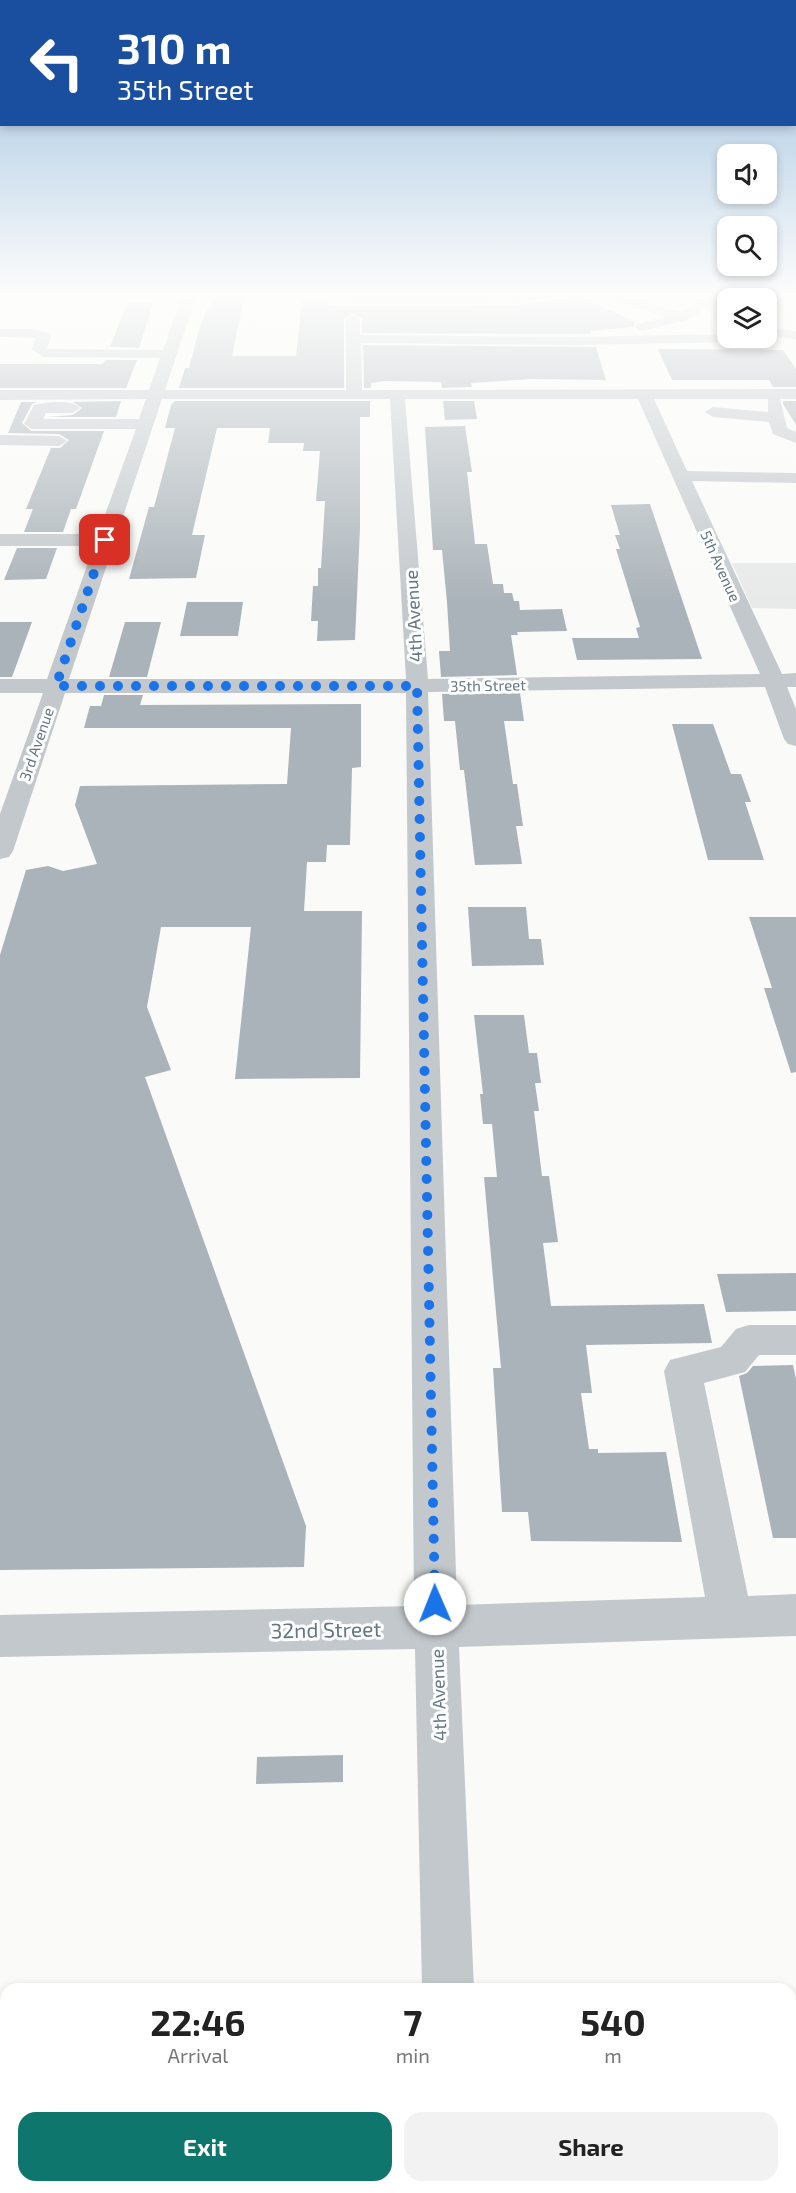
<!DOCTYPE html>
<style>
:root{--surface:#fff;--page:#f2f2f2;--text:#222;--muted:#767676;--accent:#0f766e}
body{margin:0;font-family:"Exo 2",sans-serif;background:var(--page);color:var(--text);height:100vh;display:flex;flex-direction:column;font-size:22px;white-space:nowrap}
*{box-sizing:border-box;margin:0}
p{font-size:20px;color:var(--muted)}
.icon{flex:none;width:33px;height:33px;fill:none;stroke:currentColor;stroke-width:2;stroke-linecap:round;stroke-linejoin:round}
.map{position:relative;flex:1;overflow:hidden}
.details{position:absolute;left:0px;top:1983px;width:796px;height:210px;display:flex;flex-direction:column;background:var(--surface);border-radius:18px 18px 0 0;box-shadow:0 3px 9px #0003}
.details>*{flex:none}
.banner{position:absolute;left:0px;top:0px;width:796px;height:126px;box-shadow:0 3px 9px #0003;background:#1a4fa0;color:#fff;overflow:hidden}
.fabs{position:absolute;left:717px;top:144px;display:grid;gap:12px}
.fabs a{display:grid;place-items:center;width:60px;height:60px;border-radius:12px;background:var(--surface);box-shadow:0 3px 9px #0003;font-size:30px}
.pin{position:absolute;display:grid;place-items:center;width:51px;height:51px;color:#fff;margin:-26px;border-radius:12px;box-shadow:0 3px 9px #0006}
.me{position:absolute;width:66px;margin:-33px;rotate:359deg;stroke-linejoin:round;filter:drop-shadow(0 0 4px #0008)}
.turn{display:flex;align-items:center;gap:21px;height:126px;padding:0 18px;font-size:27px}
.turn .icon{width:78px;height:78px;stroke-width:2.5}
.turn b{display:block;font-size:42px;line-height:51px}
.eta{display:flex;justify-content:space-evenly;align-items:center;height:102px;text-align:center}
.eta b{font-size:36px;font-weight:700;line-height:42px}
.primary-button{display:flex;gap:12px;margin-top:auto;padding:12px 18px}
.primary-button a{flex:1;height:69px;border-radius:18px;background:var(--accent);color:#fff;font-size:24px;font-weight:700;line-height:69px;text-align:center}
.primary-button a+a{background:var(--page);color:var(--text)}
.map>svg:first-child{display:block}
.built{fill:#e8e9e9}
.building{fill:#aab3b9}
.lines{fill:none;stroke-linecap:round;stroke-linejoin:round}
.minor{fill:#c3c8cc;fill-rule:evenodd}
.route{stroke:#1a73e8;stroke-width:10;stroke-dasharray:0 18}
.labels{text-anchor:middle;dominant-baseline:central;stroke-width:6;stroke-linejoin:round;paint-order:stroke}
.far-street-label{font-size:15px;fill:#657683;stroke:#fff}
.street-label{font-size:18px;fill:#657683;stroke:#fff}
.near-street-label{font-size:21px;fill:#657683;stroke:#fff}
</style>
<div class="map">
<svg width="796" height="2193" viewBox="0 0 796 2193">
<rect width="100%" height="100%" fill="#fafaf8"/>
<path class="built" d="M732,563H796V609L752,608Z"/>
<path class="building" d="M214,297H244L232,356H296L302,300H329V306H467L519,305L580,297L636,322L633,327L590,331L591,334L362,333V319L352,313L344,319V388H179L185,368H189L200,326L208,308H211Z
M127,303H153L139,348L110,347Z
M363,345L596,347L606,380L531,379L471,383L472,387L442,388L441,382L386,381L371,383V388H364Z
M658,349L783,350L796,369V387H773L769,380H672Z
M105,360H137L126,388H0V364H103Z
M121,401L116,417H47L73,415L82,408L73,402Z
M175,401H370V417H360V528L355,640L317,641L318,621H311L313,586H318V568H321L325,501H316L320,451H303L304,443H268L270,428H217L192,535H205L196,578L129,579L149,507H154L161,481L175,428H165L171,405Z
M443,401H474L477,419L445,420Z
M783,401H796V425L783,404Z
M21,402H37L32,404L22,423L31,431H104L76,509H71L63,532H24L33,509H26L51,448H60L69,440L59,434L8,433Z
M465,426L472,472H467L475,544H487L493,584H503L504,593H512L514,601H519L520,610L562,609L567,631L517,632L518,635H511L517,675L441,677L439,651H450L447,602L442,550H433L425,427Z
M650,504L702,659L577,660L572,638H639L636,628L640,627L616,549H620L615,535H620L611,505Z
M17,548H57L46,579L4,580Z
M187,602H243L238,636H180Z
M0,622H32L12,677H0Z
M125,622H161L147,677H109Z
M520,693L524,721H504L513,784H517L523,826H516L522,864L475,865L464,770H460L455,721H444L442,694Z
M104,695H143L140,705L361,704V767L352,768L350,845H327L326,862H307L304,911H362L360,1078L235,1079L251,927H161L147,1007L171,1070L145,1077L306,1526L304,1567L0,1570V955L26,870L48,866L63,871L97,864L75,805L80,786L287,784L291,728H84L90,706H101Z
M672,724H713L731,774H741L751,802H745L764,860H708Z
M468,907H526L529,939H541L544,965L472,966Z
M749,917H796V1072L791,1073L764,988H772Z
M474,1015H524L529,1053H537L541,1083H535L539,1111H534L542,1176H549L558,1242L543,1243L551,1306L704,1304L712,1343L586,1345L592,1393H581L589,1449H598V1453L666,1452L682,1542L531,1541L528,1512H502L493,1368H501L484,1177H497L492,1124H483L480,1094H483Z
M796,1273V1311L726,1312L717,1274Z
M793,1365L796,1379V1538H773L739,1376L747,1373L753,1366Z
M343,1755V1782L256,1784L257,1757Z"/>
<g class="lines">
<path class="minor" d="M182,296H196L165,390H346V319L353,315L360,319V335L576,337L728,334V338H747L740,342L576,345L361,343L362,390L796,389V399H780L787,428L796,432V443L773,434L769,422L713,417L705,412L713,407L768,412V399H654L687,471L796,473V483L692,481L782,674L796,673V687H787L796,709V746L788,744L784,739L765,687L428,692L457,1605L705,1597L664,1371L670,1360L721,1347L736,1329L749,1325H796V1355H759L745,1372L704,1383L748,1596L796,1594V1636L459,1647L474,1989H422L415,1649L0,1657V1615L414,1606L406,693H65L13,851L9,857L0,859V814L43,693H0V679H47L94,546H0V534H98L136,429H32L24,424L34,405C46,402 72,399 80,408L72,413H46L43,419H139L146,399L0,400V390H149L160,358L43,357L32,349L36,338L0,337V329H33L49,333L51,336L47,349L163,350ZM162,399H390L406,679H69ZM405,399H638L760,674L428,679Z
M347,296H539L532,300L353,301Z
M600,296H622L680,312L709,296H726L687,320L642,331L635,327L637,324L666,317Z
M766,328L796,331V339L766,336Z
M0,435L59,436L67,441L59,446L0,445Z
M426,2187H482V2193H426Z"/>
</g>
<linearGradient id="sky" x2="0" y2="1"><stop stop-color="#96bcdc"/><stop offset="0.49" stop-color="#fdfdfc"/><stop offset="1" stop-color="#fdfdfc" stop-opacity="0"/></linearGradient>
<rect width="796" height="603" fill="url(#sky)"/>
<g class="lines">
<path class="route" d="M105,540L56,686H417L435,1604"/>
</g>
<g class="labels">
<g class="far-street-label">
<text transform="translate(721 566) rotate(66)">5th Avenue</text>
<text transform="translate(488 685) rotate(-1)">35th Street</text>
<text transform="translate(36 744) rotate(-71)">3rd Avenue</text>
</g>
<g class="street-label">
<text transform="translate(413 616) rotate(-93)">4th Avenue</text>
<text transform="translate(438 1695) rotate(-92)">4th Avenue</text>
</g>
<g class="near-street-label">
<text transform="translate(326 1629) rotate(-1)">32nd Street</text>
</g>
</g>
</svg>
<div class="fabs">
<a><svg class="icon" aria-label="sound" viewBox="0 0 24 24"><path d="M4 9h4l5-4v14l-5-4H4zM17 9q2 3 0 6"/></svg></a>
<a><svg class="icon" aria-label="search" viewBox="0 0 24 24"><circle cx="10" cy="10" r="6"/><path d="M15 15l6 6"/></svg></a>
<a><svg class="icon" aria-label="layers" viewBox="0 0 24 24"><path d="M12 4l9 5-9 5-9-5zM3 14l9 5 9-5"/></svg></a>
</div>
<div class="pin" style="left:105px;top:540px;background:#d93025"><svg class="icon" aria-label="arrive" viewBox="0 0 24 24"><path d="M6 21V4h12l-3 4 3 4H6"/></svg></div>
<svg class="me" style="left:435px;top:1604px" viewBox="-20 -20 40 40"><circle r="19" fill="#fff"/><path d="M0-13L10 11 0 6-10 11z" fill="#1a73e8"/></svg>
<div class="banner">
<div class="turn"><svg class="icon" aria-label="left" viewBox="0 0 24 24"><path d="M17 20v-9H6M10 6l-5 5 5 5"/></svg><div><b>310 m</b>35th Street</div></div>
</div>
<section class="details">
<div class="eta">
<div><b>22:46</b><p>Arrival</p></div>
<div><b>7</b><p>min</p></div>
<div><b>540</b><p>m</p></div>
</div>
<div class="primary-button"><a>Exit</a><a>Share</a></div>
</section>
</div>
